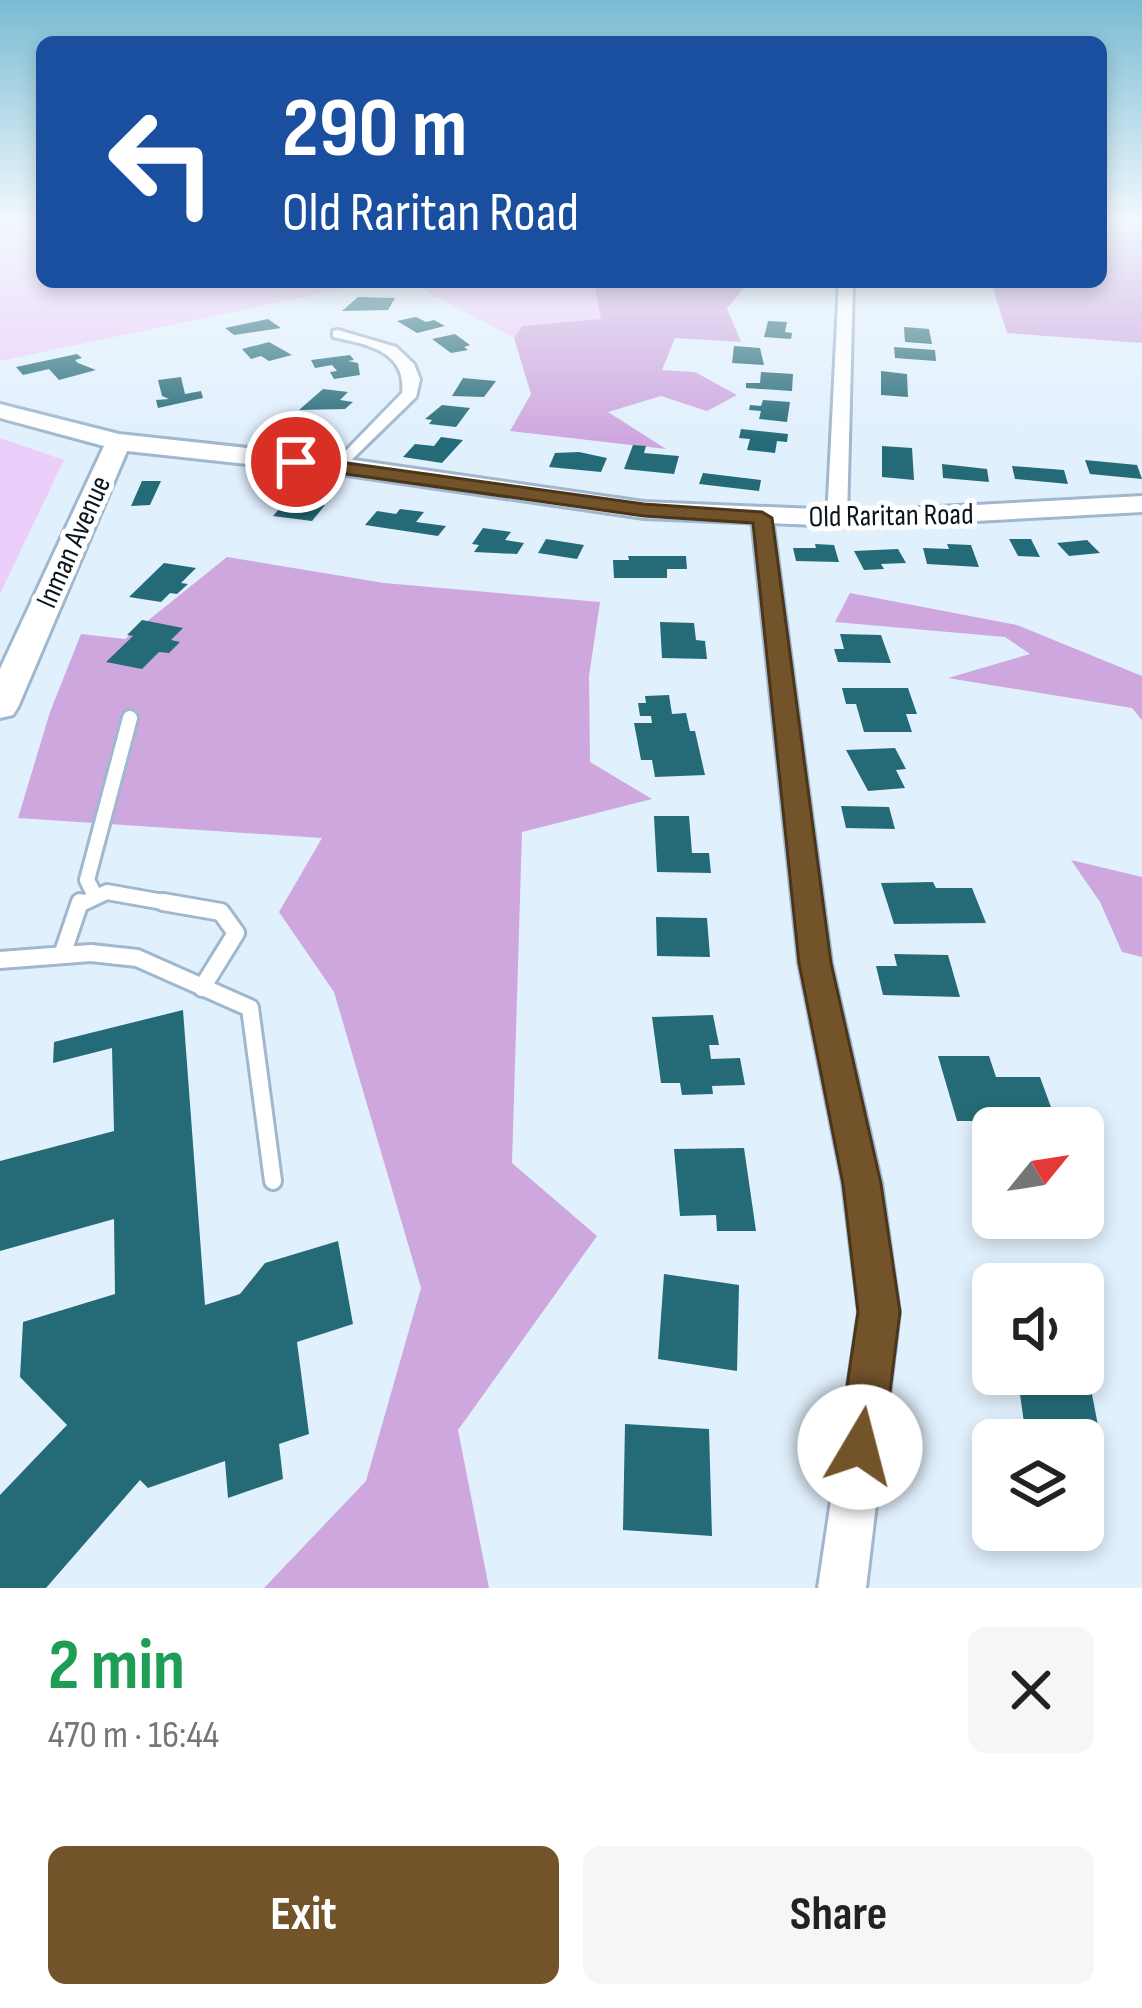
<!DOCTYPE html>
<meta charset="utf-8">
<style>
:root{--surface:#fff;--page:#f6f6f6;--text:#222;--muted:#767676;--accent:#735329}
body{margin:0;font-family:"Sofia Sans Condensed",sans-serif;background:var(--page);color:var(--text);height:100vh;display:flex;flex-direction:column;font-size:45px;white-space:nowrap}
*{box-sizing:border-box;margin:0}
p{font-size:39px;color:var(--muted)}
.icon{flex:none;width:66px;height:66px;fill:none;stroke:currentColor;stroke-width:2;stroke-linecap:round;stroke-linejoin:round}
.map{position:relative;height:1588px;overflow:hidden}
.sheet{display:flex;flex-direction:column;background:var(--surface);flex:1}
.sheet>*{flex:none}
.banner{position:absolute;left:36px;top:36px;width:1071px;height:252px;border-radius:18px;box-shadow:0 6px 18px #0003;background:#1a4fa0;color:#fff;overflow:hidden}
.needle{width:78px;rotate:60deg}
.tools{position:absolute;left:972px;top:1107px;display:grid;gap:24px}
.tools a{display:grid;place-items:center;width:132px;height:132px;border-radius:18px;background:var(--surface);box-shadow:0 6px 18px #0003;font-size:60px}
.pin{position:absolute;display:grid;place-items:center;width:102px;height:102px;color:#fff;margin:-51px;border:6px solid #fff;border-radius:50%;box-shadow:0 3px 12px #0007}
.me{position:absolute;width:132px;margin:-66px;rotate:8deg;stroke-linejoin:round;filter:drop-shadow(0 0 9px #0008)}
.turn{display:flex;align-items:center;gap:42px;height:252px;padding:0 48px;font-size:54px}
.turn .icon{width:156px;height:156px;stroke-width:2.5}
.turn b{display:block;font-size:84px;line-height:102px}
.round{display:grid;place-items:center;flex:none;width:126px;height:126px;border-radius:18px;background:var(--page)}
.overview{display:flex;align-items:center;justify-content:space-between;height:204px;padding:0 48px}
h1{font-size:72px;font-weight:700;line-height:90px;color:#1e9e55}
.action{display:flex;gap:24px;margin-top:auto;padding:24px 48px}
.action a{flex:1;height:138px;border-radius:18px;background:var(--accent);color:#fff;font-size:48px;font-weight:700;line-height:138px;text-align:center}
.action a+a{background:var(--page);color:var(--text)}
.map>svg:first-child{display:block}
.green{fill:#eccefa}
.forest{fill:#cea7df}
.building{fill:#256b77}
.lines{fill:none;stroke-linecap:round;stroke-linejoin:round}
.lane-far1-casing{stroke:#a0b7cd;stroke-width:20}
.lane-casing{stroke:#a0b7cd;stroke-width:22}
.street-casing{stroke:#a0b7cd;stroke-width:6}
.secondary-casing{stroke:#a0b7cd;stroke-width:6}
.lane-far1{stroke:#fff;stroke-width:14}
.lane{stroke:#fff;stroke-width:16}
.street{fill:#fff;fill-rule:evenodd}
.secondary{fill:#fff;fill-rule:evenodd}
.route{fill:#735329;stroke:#4b361b;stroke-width:3}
.labels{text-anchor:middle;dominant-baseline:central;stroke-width:10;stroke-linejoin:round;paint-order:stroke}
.far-street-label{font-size:30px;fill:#0c151c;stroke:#fff}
</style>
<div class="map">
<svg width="1142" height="1588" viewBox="0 0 1142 1588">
<rect width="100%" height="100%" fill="#e1f0fd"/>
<path class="green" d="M0,218H42V282H375L0,361Z
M409,282H594L602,320L523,326L514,338Z
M0,438L64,460L0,594Z"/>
<path class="forest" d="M1101,218L1142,222V343L1007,333L991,282H1101Z
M594,282H749L727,308L741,342L675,338L662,370L695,372L737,395L707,411L661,396L608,412L666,449L510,431L531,394L514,338L522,326L601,319Z
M227,557L384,583L600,602L589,676L590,762L652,799L522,832L512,1163L597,1236L458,1430L489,1588H264L366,1481L421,1288L334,992L279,912L322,838L18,818L50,712L81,634L125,639Z
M850,593L1017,625L1142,676V720L1132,708L948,678L1030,654L1005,637L835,622Z
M1071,860L1142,877V957L1122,952L1100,902Z"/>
<path class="building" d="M358,297L395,298L388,310L342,311Z
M416,317L426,322L434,320L445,326L417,333L397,321Z
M268,319L281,328L234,335L225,328Z
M768,321L787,322L785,332L792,333L791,339L764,337Z
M904,327L929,329L932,344L905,342Z
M455,334L470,345L464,347L468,350L451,353L432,339Z
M269,342L292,355L269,361L261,356L251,359L242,349Z
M734,346L760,348L764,365L732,363Z
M894,347L935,350L936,361L895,358Z
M77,354L82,358L75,360L78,363L96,370L59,380L49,369L23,375L16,367Z
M350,355L354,360L348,361L358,363L360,375L334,379L330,372L337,371L332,365L315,368L311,360Z
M881,371L907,374L908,397L881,395Z
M761,372L793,374L792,391L746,388V383H760Z
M181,377L185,394L201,391L203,398L158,408L156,400L169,399L162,396L158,380Z
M463,378L496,381L484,397L452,396Z
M323,389L348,392L340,400L353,402L345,409L299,410Z
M763,400L790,402L787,422L759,419L761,411L749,410L750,405L761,406Z
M442,405L470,408L456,427L429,424L432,420L425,419Z
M300,422L325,424L305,445L280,442Z
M741,429L788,434L787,442L777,441L775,453L747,450L750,439L739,438Z
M441,437L463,440L442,463L403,457L415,444L434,446Z
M633,445L646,446L644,453L679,456L674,474L624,469Z
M882,446L912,448L914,480L882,477Z
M579,452L607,458L601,472L549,467L555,453Z
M1085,460L1137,465L1142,479L1090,474Z
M942,464L987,469L989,482L943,478Z
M1012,466L1064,470L1068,484L1015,479Z
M703,473L761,480L759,491L699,484Z
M142,481H161L150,505L131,506Z
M287,500L325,505L312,521L273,516Z
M400,509L424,512L416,522L446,526L438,536L365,525L377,511L396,514Z
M483,528L511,532L505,540L524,543L517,554L474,552L479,545L472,544Z
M546,539L584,545L577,559L538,553Z
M1009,539H1031L1040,557L1018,556Z
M1087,540L1100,553L1069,556L1057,543Z
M815,544L834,545L839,562L796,561L793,548H816Z
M947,544L971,545L979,567L927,564L923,548L949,549Z
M898,549L906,563L881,564L884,569L864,570L854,551Z
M628,556H686L687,569H667V578H614L613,560H629Z
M164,563L196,568L181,583L188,584L177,594L170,593L161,602L129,597Z
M142,620L183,628L171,640L180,642L169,653L159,652L142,669L106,662L133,636L127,635Z
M660,622L694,623L696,640L705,641L707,659L662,658Z
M840,634L881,635L891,663L838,662L834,649H844Z
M842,688H908L917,714H906L912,732H864L856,704H846Z
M669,695L672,714L686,713L690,731H695L705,775L655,777L652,760H641L634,723H652L651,716H640L638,703H646L645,696Z
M895,748L906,769L896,770L905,788L868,791L846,750Z
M841,806L889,807L895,829L846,828Z
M654,816H689L692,853H709L711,873L657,872Z
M933,882L936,888H972L986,923L894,924L881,883Z
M656,917L707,918L710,957L657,956Z
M894,954L948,955L960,997L883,995L876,966H897Z
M183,1010L205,1305L240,1294L265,1263L338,1241L353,1324L297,1342L309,1434L279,1444L283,1479L228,1498L225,1461L148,1488L140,1480L46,1588H0V1495L67,1425L20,1377L23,1322L115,1294L114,1219L0,1251V1161L114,1131L112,1048L53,1063L54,1042Z
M713,1015L719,1045H709L711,1059L740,1058L745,1085L712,1086L713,1094L682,1095L680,1083H661L652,1017Z
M938,1056H989L996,1077H1040L1056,1121H957Z
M744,1148L756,1231H717L716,1215L680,1216L674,1149Z
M664,1274L739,1285L737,1371L658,1359Z
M981,1324L993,1327V1376L986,1374Z
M1083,1347L1103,1452L1083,1448V1440L1026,1437L1018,1380L998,1374H1083Z
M625,1424L709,1429L712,1536L623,1530Z"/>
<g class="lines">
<g class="lane-far1-casing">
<path id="lane-far1" d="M95,896L87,880L130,718
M79,905L107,892L180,905"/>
</g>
<g class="lane-casing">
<path id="lane" d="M163,902L221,912L236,933L202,988
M62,955L80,902
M0,960L91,953L137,958L250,1008L273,1181"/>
</g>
<g class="street-casing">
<path id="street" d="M839,282H853L847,519L837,525L827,519Z
M338,330L396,347L414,364L420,379L416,397L340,471L331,466L402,393C407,351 366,344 333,337V331Z
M762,512L772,518L831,963L881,1183L899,1312L866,1588H818L859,1312L843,1183L799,963L752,518Z"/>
</g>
<g class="secondary-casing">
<path id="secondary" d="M0,404L119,434L340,458L644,502L864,511L1142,496V512L864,527L644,518L340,474L127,451L18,707L13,715L0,718V669L104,446L0,418Z"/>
</g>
<use href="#lane-far1" class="lane-far1"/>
<use href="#lane" class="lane"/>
<use href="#street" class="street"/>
<use href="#secondary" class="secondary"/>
</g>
<linearGradient id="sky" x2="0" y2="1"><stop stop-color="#79bcd2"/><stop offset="0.5" stop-color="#f2f8fe"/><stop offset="1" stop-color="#f2f8fe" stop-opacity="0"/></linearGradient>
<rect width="1142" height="440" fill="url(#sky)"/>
<path class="route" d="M296,456L644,504L762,512L772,518L831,963L881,1184L900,1312L883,1447L876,1463L860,1470L844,1463L838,1447L858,1312L843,1184L799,963L753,523L644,516L289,466V458Z"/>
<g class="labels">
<g class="far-street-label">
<text transform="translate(891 516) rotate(-1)">Old Raritan Road</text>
<text transform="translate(74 542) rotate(-66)">Inman Avenue</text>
</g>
</g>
</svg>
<div class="tools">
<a><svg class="needle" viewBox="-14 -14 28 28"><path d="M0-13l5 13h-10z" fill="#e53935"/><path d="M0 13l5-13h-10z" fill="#767676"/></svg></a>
<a><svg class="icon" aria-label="sound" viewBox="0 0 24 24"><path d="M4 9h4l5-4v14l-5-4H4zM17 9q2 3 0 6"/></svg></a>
<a><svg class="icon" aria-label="layers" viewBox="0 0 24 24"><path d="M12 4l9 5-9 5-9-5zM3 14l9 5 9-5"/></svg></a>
</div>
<div class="pin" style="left:296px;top:462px;background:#d93025"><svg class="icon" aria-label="arrive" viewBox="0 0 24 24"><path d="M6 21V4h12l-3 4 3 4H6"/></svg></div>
<svg class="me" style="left:860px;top:1447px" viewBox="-20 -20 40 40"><circle r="19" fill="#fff"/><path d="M0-13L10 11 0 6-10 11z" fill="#735329"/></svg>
<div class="banner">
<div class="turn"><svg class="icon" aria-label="left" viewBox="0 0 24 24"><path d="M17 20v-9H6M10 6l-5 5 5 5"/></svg><div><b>290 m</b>Old Raritan Road</div></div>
</div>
</div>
<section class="sheet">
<div class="overview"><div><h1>2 min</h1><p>470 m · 16:44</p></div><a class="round"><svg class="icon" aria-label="close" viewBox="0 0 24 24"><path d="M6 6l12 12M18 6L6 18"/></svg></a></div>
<div class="action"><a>Exit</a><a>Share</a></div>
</section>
